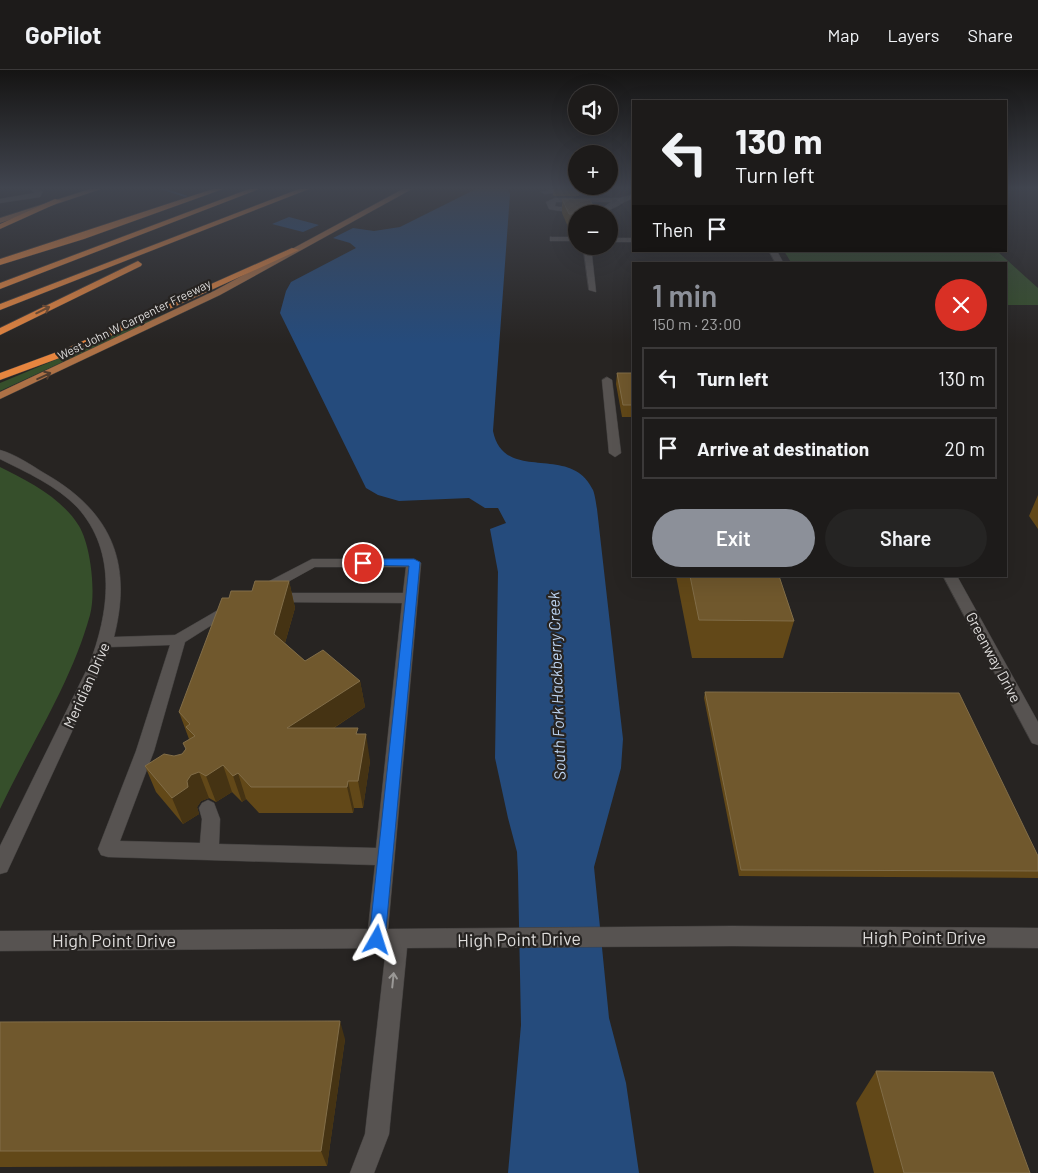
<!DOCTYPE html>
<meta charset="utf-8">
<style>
:root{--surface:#1d1b1a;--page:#252423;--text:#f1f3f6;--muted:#a0a1a2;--line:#3b3939;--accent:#8c9099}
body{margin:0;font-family:Barlow,sans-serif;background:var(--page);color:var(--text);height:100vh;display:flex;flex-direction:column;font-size:19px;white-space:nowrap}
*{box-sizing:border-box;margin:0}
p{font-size:16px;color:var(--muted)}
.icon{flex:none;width:28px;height:28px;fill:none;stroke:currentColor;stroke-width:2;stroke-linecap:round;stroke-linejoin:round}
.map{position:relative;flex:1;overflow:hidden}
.drawer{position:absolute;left:632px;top:192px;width:375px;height:315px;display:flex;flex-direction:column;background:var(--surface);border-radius:0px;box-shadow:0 5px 20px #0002,0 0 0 1px var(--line)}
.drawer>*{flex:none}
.guide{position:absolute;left:632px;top:30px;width:375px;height:152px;border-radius:0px;box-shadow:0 5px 20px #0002,0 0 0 1px var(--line);background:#1d1b1a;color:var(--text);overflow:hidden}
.controls{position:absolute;left:568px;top:15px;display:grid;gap:10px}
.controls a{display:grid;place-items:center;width:50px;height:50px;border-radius:50%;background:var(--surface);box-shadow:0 5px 20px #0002,0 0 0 1px var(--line);font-size:25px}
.pin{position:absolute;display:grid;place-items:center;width:42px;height:42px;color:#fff;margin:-21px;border:2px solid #fff;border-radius:50%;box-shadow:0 1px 5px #0007}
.me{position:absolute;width:55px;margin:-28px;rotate:6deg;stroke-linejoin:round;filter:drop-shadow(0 0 4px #0008)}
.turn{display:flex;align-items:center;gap:18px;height:105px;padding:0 20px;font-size:22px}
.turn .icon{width:65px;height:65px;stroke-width:2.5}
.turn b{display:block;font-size:35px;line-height:42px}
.then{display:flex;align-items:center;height:48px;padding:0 20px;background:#0003;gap:10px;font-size:19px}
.round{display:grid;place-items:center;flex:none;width:52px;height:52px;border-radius:26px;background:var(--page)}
.overview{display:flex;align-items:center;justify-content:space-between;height:85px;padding:0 20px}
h1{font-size:30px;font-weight:600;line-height:38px;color:var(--accent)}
.cta{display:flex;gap:10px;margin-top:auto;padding:10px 20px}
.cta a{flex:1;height:58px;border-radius:30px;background:var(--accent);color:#fff;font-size:20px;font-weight:600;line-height:58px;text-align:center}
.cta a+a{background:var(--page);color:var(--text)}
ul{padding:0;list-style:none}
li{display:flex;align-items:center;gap:15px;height:62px;margin:0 10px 8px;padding:0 10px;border:2px solid var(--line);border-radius:0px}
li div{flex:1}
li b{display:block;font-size:19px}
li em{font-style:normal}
header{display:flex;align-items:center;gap:30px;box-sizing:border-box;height:70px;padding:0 25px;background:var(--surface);border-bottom:1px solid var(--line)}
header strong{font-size:24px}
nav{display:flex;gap:28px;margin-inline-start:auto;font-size:18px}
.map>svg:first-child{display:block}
.green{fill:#364f2b}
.water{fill:#254b7c}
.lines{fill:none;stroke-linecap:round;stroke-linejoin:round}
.stream{fill:#254b7c;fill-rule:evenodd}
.minor-casing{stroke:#413f3e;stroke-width:1}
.major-casing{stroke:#413f3e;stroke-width:1}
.highway-casing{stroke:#413f3e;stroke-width:1}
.minor{fill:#575351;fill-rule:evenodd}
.major{fill:#ad7146;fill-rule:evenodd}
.highway{fill:#e6853f;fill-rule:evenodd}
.wall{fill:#624818}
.shaded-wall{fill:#453313}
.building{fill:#70582d;stroke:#816d48}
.oneway{stroke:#734b2e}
.oneway2{stroke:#4f3b2d}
.oneway3{stroke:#9a9896}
.route{fill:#1a73e8;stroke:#114b97}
.labels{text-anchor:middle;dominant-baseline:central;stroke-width:4.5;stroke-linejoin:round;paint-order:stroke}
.far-street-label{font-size:12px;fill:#dedcdb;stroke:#272422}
.street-label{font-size:15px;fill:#dedcdb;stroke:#272422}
.water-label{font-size:16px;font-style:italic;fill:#bed5f3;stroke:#272422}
.near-street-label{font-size:18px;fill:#dedcdb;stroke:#272422}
</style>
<header>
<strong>GoPilot</strong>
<nav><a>Map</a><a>Layers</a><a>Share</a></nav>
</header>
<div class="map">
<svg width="1038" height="1103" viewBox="0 0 1038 1103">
<rect width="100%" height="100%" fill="#272422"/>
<path class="green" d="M784,181H997L1038,218V235H1006V194H792Z
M186,235L0,321V313Z
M0,397C28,411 62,428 79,456C91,476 96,523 90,545C71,614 30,675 0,739Z"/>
<path class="water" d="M476,119H508L510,124L493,361C504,415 571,372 593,420C595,425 596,433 597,439L623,669L621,698L594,797L609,948L626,1013L639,1103H508L521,955L518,804L517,782L508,748L495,688L498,502L490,459L506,453L498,438H485L469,428L399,431L378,425L366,418L280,243L286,221L291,212L356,178L350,173L333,168L353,158L374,161L400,157Z
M289,147L319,155L303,162L272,154Z"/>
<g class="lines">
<path class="stream" d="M160,119H166L188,126L185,127Z"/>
<g class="minor-casing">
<path id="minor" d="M31,119L43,121L40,127L0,133V129L34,123Z
M554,119H572L573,120L545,124L541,122Z
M634,124V128C624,131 618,137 609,140C598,145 561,142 549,139L546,132L555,128H620ZM556,132H611L604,137H559L555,136Z
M553,167H576V171H550V167Z
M609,168H634V172H609Z
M583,176H591L596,222L589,220Z
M769,181H777L784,194H776Z
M607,307L612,310L621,383L615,387L609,383L602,310Z
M0,380C15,384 31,395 44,403C111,441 133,492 114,567L175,565L225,536L230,534L237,539L185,572L154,681L120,771L200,773L202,749L199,738L202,733L208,730L214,733L220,749L219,774L376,778L402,533L272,532L267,530L265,527L267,524L261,526L254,521L256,518L312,489H414L421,493L388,859L732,856L1038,858V878L732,876L407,878L389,1064L374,1103H350L365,1064L386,878L0,881V861L368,859L375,795L108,787L101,785L98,779L136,681L170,575L111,577L7,802L0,804V776L89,595C109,543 118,482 77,437C57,416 26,402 0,389ZM315,497H406L403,523H268Z
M943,506H957L1038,652V675L1032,673Z"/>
</g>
<g class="major-casing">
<path id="major" d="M90,119H101L0,153V148Z
M403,119H412L220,225L0,329V322L214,221Z"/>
</g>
<g class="highway-casing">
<path id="highway" d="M213,119H223L84,169L0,195V189Z
M249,119H259L0,219V213Z
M299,119H309L0,240V234Z
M55,129L62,131L0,159V154Z
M292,178L299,180L73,283L0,310V303L65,279Z
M138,191L142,194L141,196L0,265V258Z"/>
</g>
<use href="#minor" class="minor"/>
<use href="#major" class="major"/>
<use href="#highway" class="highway"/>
</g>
<path class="wall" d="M553,119H580L579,126H554L553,125Z
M562,129L576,144V159H569L562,143Z
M617,303H634V347H622L616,314Z
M1038,425V459L1029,446Z
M676,506H779L794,551L783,588H692Z
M289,511L295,538L285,573L305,591L360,611L365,637L334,658L359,664L370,691L363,738H354L353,743H259L246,729L242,732L232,722L216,732L209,728L201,731L197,737L199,744L183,754L156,722L145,696L182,684L186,679L189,669L179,642L229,528Z
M705,622L1038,786V808L739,806L704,628Z
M0,952L345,969L327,1096L0,1097Z
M876,1001L1030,1103H874L856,1033Z"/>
<path class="shaded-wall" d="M289,511L295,538L280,590L274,564Z
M360,611L365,637L294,684L287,658Z
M366,664L370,691L363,738L358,711Z
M223,695L232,722L216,732L206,706Z
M199,702L209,728L201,731L197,737L199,744L183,754L172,728L187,711L191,705Z
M238,703L246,729L242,732L233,706Z
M348,711L354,738L353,743L347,717Z
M340,951L345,969L327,1096L321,1081Z"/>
<path class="building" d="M562,129L590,130L597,144H569Z
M617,303H634V335H623Z
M690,506H779L794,551L699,550Z
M255,511H289L274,564L305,591L323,580L360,611L287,658H358L356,664H366L358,711H348L347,717H251L238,703L233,706L223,695L206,706L199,702L191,705L187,711L188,717L172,728L145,696L164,684L174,686L182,684L186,679L183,673L195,666L186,657L190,654L179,642L222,528H229L231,521H252Z
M705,622L959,623L1038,786V801L741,800Z
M340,951L321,1081H0V952Z
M876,1001L993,1002L1030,1103H904Z"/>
<defs><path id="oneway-shaft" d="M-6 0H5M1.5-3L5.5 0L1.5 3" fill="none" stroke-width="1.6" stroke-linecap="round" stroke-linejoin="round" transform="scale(1.25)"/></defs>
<use class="oneway" href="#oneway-shaft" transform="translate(43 240) rotate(-26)"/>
<use class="oneway2" href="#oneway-shaft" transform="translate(44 306) rotate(-25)"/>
<use class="oneway3" href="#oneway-shaft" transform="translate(393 910) rotate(-84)"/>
<linearGradient id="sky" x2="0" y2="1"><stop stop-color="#151413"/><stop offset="0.43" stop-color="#41454f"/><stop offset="1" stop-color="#41454f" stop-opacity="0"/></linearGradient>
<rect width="1038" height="274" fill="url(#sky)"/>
<path class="route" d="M363,489H414L420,492L385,870L382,875L377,877L371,875L369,870L409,496L360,495L358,493Z"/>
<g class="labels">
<g class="far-street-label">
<text transform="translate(134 249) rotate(-26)">West John W Carpenter Freeway</text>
</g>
<g class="street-label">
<text transform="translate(994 587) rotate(62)">Greenway Drive</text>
<text transform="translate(86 615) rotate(-66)">Meridian Drive</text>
</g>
<g class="water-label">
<text transform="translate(556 616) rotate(-92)">South Fork Hackberry Creek</text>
</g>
<g class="near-street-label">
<text x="924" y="867">High Point Drive</text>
<text transform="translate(519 869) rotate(-1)">High Point Drive</text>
<text x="114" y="870">High Point Drive</text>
</g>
</g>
</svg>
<div class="controls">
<a><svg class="icon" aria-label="sound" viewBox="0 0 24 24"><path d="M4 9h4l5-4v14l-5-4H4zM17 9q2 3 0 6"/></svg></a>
<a>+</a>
<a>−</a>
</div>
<div class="pin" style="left:363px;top:493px;background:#d93025"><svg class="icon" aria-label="arrive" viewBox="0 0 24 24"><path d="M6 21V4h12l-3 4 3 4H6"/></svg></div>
<svg class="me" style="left:377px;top:870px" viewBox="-20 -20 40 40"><path d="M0-17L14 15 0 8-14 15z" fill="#1a73e8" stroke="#fff" stroke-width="4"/></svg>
<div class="guide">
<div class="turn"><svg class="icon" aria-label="left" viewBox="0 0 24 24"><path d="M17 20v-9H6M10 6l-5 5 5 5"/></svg><div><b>130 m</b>Turn left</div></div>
<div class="then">Then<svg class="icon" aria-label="arrive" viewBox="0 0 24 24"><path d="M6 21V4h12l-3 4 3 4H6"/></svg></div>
</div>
<section class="drawer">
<div class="overview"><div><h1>1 min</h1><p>150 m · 23:00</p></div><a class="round" style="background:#d93025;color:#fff"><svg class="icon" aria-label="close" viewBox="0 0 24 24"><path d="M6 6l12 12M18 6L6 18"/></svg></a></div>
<ul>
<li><svg class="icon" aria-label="left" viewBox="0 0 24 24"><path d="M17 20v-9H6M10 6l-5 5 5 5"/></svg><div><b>Turn left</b></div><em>130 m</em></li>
<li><svg class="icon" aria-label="arrive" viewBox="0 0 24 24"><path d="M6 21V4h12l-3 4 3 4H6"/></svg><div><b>Arrive at destination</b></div><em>20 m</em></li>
</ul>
<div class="cta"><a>Exit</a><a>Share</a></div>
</section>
</div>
